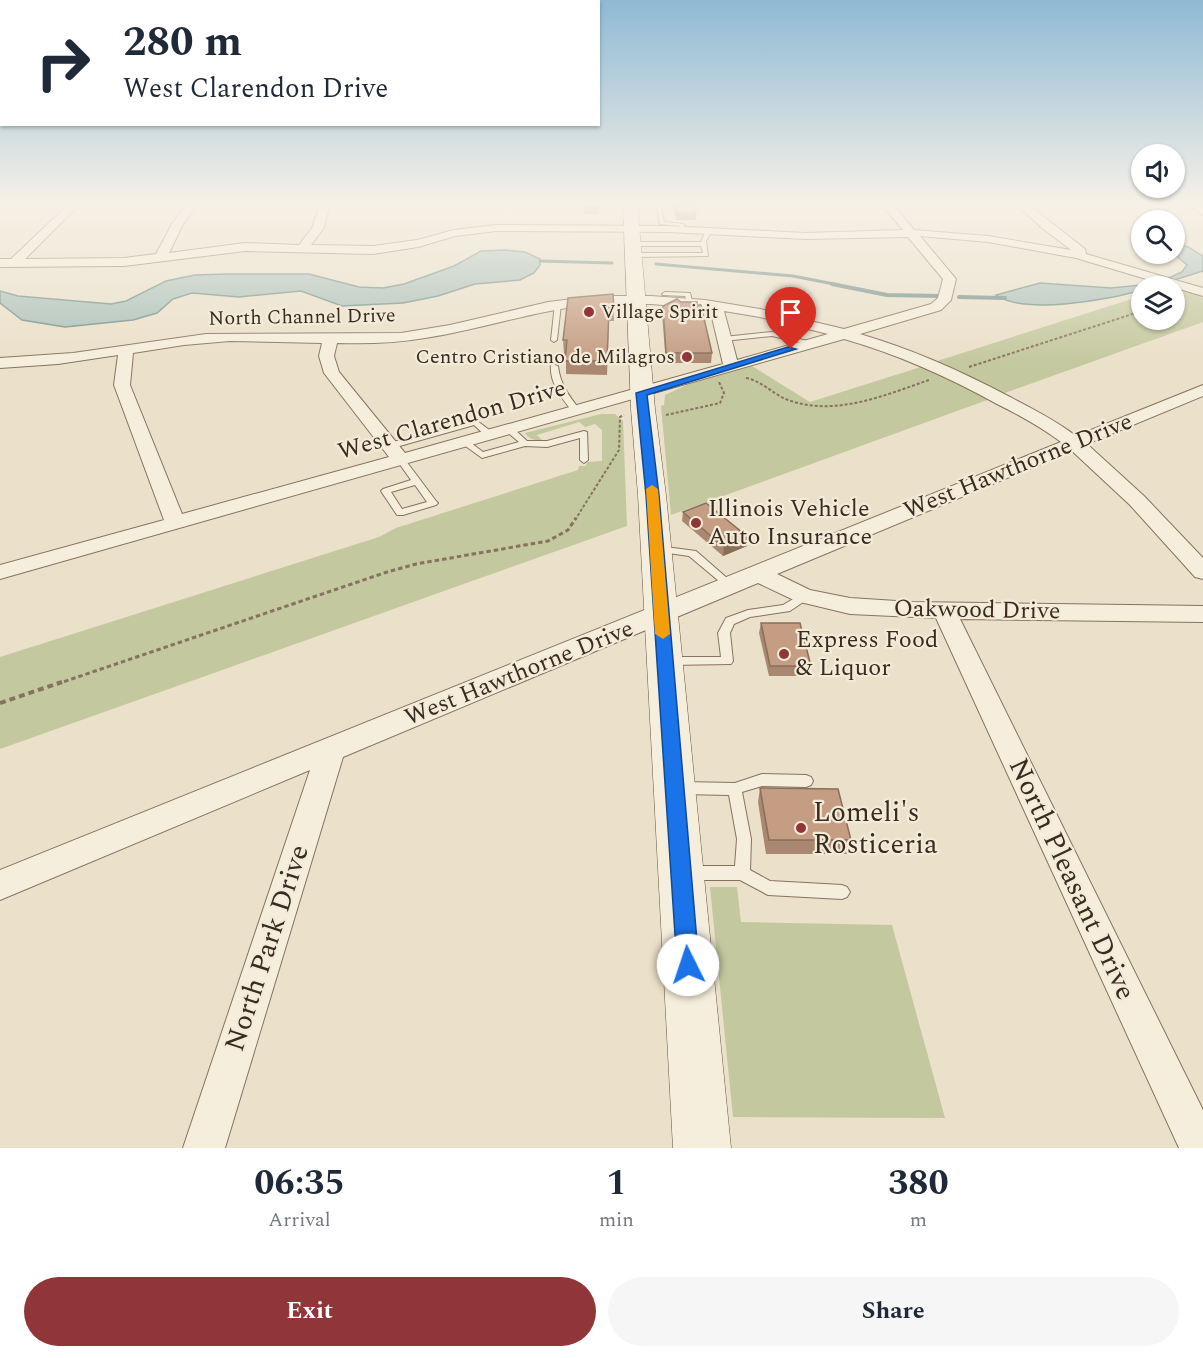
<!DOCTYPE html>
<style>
:root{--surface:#fff;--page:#f6f6f7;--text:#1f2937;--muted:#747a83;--accent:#903538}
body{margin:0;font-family:Spectral,serif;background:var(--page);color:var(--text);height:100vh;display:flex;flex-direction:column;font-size:22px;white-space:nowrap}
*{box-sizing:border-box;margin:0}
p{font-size:20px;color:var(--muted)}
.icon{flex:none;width:33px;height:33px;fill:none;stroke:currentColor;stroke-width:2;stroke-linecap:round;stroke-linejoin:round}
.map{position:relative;height:1148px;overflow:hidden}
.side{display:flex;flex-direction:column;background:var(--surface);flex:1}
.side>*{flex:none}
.hud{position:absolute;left:0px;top:0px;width:600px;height:126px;box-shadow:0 2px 4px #0004;background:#fff;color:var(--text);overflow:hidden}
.tools{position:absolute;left:1131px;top:144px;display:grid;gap:12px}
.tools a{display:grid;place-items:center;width:54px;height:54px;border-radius:50%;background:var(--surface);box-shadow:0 2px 4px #0004;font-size:30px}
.pin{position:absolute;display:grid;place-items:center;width:51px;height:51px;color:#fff;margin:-62px -26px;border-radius:50% 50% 50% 0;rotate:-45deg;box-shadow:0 0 6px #0007}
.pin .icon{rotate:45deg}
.me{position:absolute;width:66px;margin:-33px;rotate:356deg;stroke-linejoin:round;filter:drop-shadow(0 0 4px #0008)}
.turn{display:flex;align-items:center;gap:21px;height:126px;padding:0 24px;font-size:27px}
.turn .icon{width:78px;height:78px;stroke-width:2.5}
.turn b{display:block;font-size:42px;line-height:51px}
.eta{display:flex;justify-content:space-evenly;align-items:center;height:102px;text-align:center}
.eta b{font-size:36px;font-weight:700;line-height:42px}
.action{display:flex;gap:12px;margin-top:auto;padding:12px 24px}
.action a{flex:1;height:69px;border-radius:36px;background:var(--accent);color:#fff;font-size:24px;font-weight:700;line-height:69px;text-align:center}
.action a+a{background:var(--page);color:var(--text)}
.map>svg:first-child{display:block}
.green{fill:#c4c89e}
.water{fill:#aac0b9;stroke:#718e86;stroke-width:1.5}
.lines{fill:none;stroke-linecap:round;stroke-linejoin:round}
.stream-far1{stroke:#718e86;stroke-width:3}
.stream{stroke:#718e86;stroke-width:4}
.lane-casing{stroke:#86735f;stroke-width:2}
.street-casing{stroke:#86735f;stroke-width:2}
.secondary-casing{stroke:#685442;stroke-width:1}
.path-far2{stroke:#86735f;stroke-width:2;stroke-dasharray:3 2;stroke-linecap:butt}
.path-far1{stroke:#86735f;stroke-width:3;stroke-dasharray:4.5 3;stroke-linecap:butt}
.path{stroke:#86735f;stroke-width:4;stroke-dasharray:6 4;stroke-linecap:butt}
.lane{fill:#f6eedc;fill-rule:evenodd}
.street{fill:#f6eedc;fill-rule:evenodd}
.secondary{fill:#f6eedc;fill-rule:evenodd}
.wall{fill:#a98771}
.shaded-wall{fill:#8a6e5c}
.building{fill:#c59d83;stroke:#8a6e5c;stroke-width:1.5}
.route{fill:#1a73e8;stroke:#114b97;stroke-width:1.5}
.slow{fill:#f59e0b}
.poi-dot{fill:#903538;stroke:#f3ebd8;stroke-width:2}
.labels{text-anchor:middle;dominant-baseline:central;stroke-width:4.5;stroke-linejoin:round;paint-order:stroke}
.far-poi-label{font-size:20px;fill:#382c22;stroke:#f3ebd8;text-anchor:start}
.far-street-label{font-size:20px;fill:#382c22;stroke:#f3ebd8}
.street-label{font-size:24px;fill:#382c22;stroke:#f3ebd8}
.poi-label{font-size:24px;fill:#382c22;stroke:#f3ebd8;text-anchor:start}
.near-poi-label{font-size:28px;fill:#382c22;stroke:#f3ebd8;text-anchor:start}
.near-street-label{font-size:28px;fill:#382c22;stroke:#f3ebd8}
</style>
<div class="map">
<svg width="1203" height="1148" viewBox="0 0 1203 1148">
<rect width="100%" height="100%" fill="#ebe0c9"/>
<path class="green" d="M1174,286L1203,294V322L1002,394L934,362L1141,296L1142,320H1174Z
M752,366L810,402L924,366L990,399L671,515L661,406L664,405L665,395L689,384Z
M601,414H615L623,421L627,526L0,749V657L379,537L396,528L578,470L579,466H586L587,462L602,461V430L595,424L585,427L579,422L537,435L542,440C535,441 529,439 525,433Z
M710,887H737L741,922L892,925L945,1118L733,1117Z"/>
<path class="water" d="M1175,243L1188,247L1203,256V271L1155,286H1142L1141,290C1110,300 1023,315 996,295L1040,283L1111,288L1141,285L1171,277L1182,272L1187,265L1174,254Z
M505,250L525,252L540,259V265L534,273L520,280L475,284L438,296L403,303L342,306L301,291L239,297L192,293L173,299L157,313L133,320L65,327L22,320L0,303V291L18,296L111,304L126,301L166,281L195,275L227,274H309L359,287L383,288L404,284L454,266L481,251Z"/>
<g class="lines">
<path class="stream-far1" d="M540,261L612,263
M656,264L793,276L839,285"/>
<path class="stream" d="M832,284L887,295L940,296
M959,297L1005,298"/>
<g class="lane-casing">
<path id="lane" d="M656,202H660L664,222L684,224L685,231H681L680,226L660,224Z
M706,231L711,232L706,241L708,256L634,257L631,255L634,253H703L701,246H633L630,244L633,242H701Z
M665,292L690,293L693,304L688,305L685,296L663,295L662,294Z
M558,302L561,304L557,340L554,342L551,340L555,304Z
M772,332L815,343L811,345L772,336L724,341L721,339L724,337Z
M551,364L558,366C560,384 569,396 580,410L579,412H573C562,399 549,382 551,364Z
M476,420L492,432V436H486L474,425L389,449L385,446L386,444Z
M506,427H512L527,441H547L584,431L587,432L588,460L584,463L580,460V438L547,447L525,446L482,458L460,442L464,439L467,440L483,452L519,442L506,431Z
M400,456L403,457L436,501L438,503L436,505L403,515H397L381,491L383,489L411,480L396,459ZM415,485L427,502L402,509L391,492Z
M658,546L696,551L735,585L730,588L726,587L689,556L654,551L653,549L654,547Z
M805,592L809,594L810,596L809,598L790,611L750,617L734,624L730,633L733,661L731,664L669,665L665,664L663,661L665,658L669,657H721L718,633L726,618L748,610L783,605Z
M762,774L806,775L811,777L813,781L811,785L806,787L762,786L742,792L751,839L750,870L770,881L842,885L847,887L850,892L847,897L842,899L768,895L740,880H690L685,878L682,873L685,868L690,866H735L737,839L729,795L682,794L677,792L675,788L677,784L682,782L735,783Z"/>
</g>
<g class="street-casing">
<path id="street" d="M71,202H82L25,259L124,258L156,254L172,224L189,202H199L183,224L169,253L245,243L299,245L312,228L321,202H331L323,229L311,245L373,246L417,240L454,230L496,225L669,226L805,233L903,230L880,202H891L914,230L988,236L1071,250L1042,228L1014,202H1025L1085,249L1086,254L1203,288V296L1076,258L988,242L920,236L956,279L951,300L941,310L860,334C911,349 961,371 1008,396C1031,408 1055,420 1076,436L1203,385V396L1087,444L1144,496L1203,558V579L1195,577L1130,505L1072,451L777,574L810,590L850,598L912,602L1203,606V622L960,619L1203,1110V1148H1179L936,618L850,614L796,601L758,583L343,757L225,1148H183L310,770L0,900V870L1061,442C1041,427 1019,415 997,404C948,377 897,354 844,339L0,579V565L164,520L114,385L118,355L58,364L0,368V358L73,353L206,334L401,333L450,325L548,302L598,296H651L705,300L760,309L844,329L931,304L938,298L943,279L908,237L805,239L669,232L496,231L455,236L418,247L373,254L245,251L124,266L0,267V259H11ZM598,304H651L710,309L723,364L405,453L339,372L334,356L337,343C367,344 396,343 425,338C483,329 539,309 598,304ZM724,311L760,317L828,334L737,360ZM230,341L322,343L319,356L324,373L389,457L182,514L130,385L133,353L184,345Z
M1183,202H1195L1203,207V215Z"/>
</g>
<g class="secondary-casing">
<path id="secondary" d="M623,202H637L655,409L666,495L731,1148H673L638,495L631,409Z"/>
</g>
<path class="path-far2" d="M969,367L1142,311
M746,378C763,381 774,396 791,401C838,416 885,395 929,380
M666,415L720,403L724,393L719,382
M575,520L619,450L620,417L624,415"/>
<path class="path-far1" d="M57,684L387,572L416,564L548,541L568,530L576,518"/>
<path class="path" d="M0,703L62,682"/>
<use href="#lane" class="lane"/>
<use href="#street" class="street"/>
<use href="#secondary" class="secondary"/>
</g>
<path class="wall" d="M600,202L599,214H584V208Z
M673,202H693L696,214V220H676Z
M613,294L614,321H609L607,375L566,374V354H564L563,340Z
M663,306L712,353L711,363H666L662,315Z
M683,512L747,546L723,556L682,521Z
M761,623L811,666L809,676H769L759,633Z
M760,788L851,840L847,854H766L758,802Z"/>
<path class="shaded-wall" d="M748,537L747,546L723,556L724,547Z"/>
<path class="building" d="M584,202H600L599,208H584Z
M673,202H693L696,214H676Z
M613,294L614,308H609L607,361H565L567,340H563L568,298Z
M677,299L681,302H697V305H701L712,353H666L663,306Z
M706,503L748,537L724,547L683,512Z
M761,623H800L811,666H770Z
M760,788L838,789L851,840H769Z"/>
<linearGradient id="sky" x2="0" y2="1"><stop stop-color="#8fb9d5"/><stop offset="0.56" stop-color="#f6f1e7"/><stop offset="1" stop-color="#f6f1e7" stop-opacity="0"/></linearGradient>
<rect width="1203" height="363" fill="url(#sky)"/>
<path class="route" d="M788,347L796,349L647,395L659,495L699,965L696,972L688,975L681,972L677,965L646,495L636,393Z"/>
<path class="slow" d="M652,485L658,489L670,634L663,639L655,634L646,489Z"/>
<g class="poi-dot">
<circle cx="589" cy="312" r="6"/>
<circle cx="687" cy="357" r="6"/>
<circle cx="696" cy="523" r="6"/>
<circle cx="784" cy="654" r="6"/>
<circle cx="801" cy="828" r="6"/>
</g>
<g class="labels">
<g class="far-poi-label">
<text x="601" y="312">Village Spirit</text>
<text x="675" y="357" text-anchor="end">Centro Cristiano de Milagros</text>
</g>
<g class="far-street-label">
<text transform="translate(302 317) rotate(-1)">North Channel Drive</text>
</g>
<g class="street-label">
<text transform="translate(452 420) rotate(-16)">West Clarendon Drive</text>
<text transform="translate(1018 466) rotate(-22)">West Hawthorne Drive</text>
<text transform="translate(977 610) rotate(1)">Oakwood Drive</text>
<text transform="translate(519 673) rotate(-22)">West Hawthorne Drive</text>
</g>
<g class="poi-label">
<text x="708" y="509">Illinois Vehicle<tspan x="708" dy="28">Auto Insurance</tspan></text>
<text x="796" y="640">Express Food<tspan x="796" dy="28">&amp; Liquor</tspan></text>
</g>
<g class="near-poi-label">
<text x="813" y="812">Lomeli's<tspan x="813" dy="32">Rosticeria</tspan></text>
</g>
<g class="near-street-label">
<text transform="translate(1072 879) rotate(65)">North Pleasant Drive</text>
<text transform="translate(267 948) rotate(-72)">North Park Drive</text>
</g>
</g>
</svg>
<div class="tools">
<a><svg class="icon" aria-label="sound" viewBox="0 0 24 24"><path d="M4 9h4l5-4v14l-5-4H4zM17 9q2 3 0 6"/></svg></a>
<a><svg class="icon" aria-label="search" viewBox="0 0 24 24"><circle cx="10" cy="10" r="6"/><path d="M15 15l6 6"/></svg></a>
<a><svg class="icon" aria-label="layers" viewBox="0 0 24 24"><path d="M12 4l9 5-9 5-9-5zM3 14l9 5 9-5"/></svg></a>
</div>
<div class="pin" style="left:791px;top:349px;background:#d93025"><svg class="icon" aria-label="arrive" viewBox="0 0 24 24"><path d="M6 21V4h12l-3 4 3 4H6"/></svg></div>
<svg class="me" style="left:688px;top:965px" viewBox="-20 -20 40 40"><circle r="19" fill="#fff"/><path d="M0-13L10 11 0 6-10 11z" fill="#1a73e8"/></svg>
<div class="hud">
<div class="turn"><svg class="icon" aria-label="right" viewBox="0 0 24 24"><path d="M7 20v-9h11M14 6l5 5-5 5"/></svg><div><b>280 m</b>West Clarendon Drive</div></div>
</div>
</div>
<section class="side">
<div class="eta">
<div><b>06:35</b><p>Arrival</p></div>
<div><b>1</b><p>min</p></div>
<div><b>380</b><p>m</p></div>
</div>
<div class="action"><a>Exit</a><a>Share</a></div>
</section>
